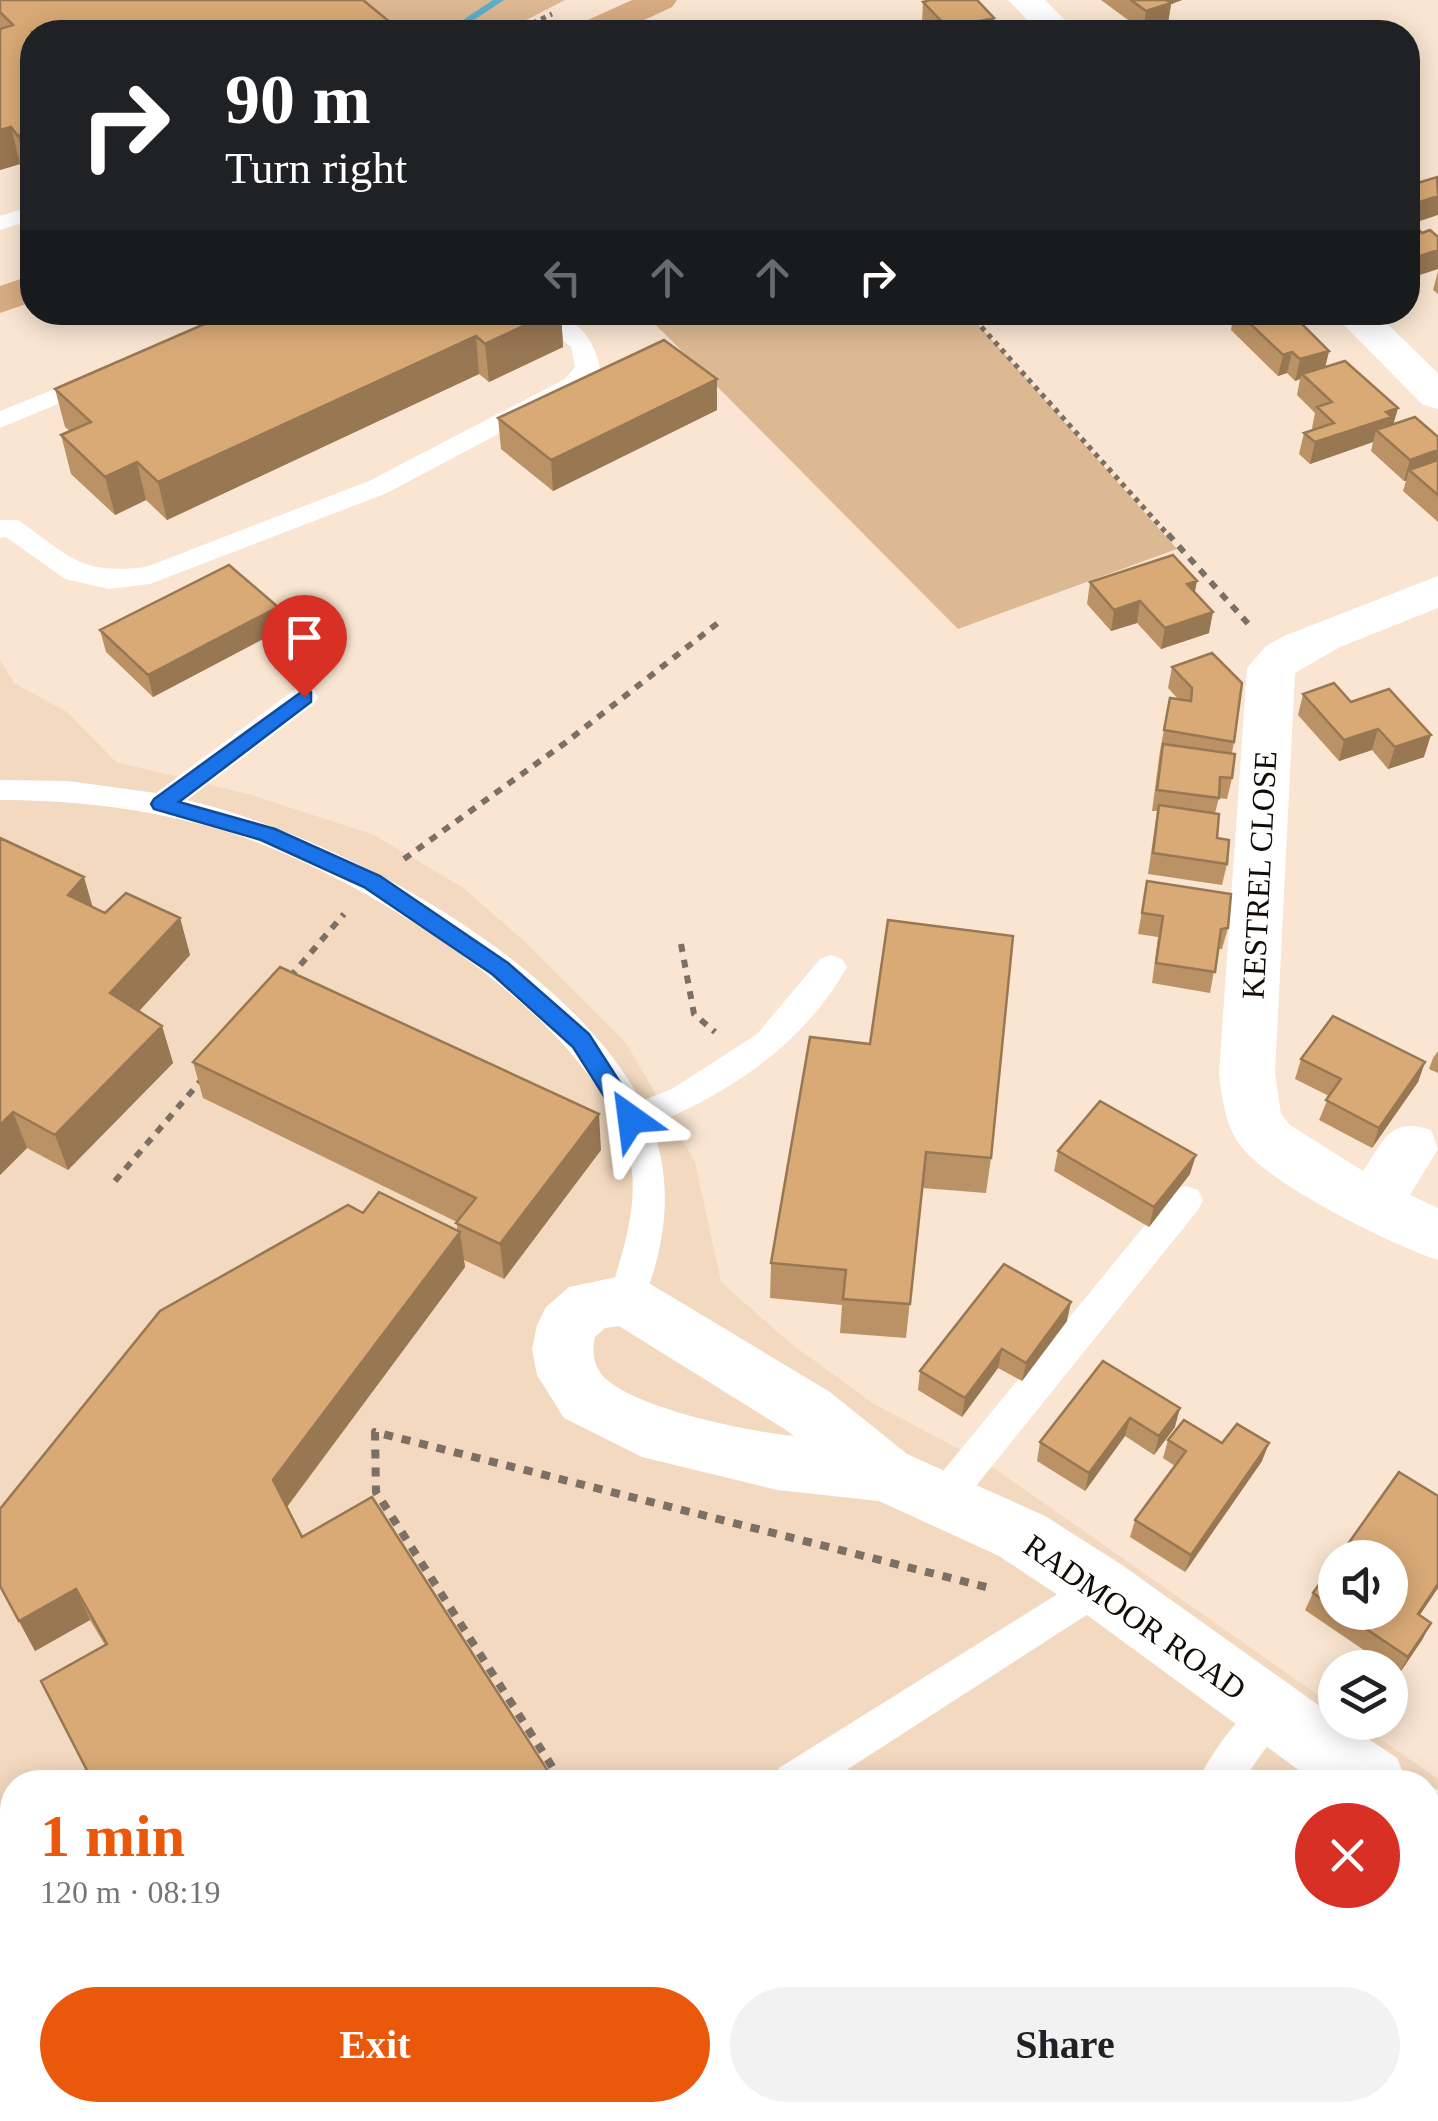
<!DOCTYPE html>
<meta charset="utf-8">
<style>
:root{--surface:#fff;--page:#f2f2f2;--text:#202124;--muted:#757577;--accent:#ea580c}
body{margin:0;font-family:"Times New Roman",serif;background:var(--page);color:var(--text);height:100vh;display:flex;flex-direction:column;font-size:38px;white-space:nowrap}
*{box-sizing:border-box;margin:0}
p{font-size:32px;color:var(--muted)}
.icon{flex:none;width:55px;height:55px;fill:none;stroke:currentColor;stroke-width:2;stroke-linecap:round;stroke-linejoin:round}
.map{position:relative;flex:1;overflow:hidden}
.sheet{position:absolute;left:0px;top:1770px;width:1440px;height:352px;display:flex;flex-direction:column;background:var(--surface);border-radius:40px 40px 0 0;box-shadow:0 5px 25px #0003}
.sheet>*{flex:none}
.top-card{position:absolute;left:20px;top:20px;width:1400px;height:305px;border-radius:40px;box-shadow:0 5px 25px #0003;background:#202124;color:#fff;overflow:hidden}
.buttons{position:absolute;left:1318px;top:1540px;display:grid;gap:20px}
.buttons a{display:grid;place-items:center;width:90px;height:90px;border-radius:50%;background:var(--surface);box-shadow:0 5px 25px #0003;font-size:50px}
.pin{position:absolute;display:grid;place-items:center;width:85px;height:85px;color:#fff;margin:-102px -42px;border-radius:50% 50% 50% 0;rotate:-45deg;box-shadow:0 0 10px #0007}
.pin .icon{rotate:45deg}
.me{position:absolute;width:110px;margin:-55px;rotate:329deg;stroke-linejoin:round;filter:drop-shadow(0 0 8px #0008)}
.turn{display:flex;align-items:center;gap:35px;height:210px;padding:0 40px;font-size:45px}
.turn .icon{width:130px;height:130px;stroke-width:2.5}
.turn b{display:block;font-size:70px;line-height:85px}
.lanes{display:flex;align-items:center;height:95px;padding:0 40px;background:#0003;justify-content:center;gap:50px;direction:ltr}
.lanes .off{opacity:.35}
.round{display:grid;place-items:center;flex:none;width:105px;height:105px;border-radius:52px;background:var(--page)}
.head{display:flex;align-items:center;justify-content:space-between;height:170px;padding:0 40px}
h1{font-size:60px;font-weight:800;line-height:75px;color:var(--accent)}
.primary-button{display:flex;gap:20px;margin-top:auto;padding:20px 40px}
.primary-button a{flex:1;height:115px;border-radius:60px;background:var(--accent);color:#fff;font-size:40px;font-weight:800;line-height:115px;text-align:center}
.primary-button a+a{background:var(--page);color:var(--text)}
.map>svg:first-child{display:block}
.built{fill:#f3d9bf;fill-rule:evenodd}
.green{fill:#ddb993}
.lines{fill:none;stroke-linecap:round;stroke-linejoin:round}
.stream{fill:#5cafc7;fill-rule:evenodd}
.path-far2{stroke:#7c6f63;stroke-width:5;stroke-dasharray:5 5;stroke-linecap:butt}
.path-far1{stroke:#7c6f63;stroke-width:6;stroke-dasharray:8 8;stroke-linecap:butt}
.path{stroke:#7c6f63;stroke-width:8;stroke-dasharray:9 9;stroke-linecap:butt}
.service{fill:#fff;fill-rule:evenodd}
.minor{fill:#fff;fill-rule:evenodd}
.primary{fill:#d8ac83;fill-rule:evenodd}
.wall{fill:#bb9265}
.shaded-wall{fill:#987753}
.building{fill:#d9aa76;stroke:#987753;stroke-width:2.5}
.route{fill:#1a73e8;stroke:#114b97;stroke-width:2.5}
.labels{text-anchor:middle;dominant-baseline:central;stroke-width:10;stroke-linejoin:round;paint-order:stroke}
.street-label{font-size:32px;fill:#130c06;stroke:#fff}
</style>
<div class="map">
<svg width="1438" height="2121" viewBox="0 0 1438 2121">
<rect width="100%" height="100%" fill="#f9e5d1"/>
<path class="built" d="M0,660L14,683L67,712L116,762L252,795L374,835L462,887L523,940L626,1043L695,1162L721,1282L790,1343L874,1404L991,1466L1335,1707V1722L1357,1723L1438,1779V2121H0ZM12,1782H1428V2110H12Z"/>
<path class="green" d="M326,0H565L503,32H364Z
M644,313H968L1177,549L958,629Z"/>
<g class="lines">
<path class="stream" d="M493,0H504L456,32H445Z"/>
<path class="path-far2" d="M514,32L552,14
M534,32L552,24
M968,312L1170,537"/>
<path class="path-far1" d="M1168,534L1251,627
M404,859L565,743L723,619
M681,944L694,1014L715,1032
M290,977L344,914
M115,1181L204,1077"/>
<path class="path" d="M562,1782L376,1492L375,1432L994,1589"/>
<path class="service" d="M32,206V220L0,230V216Z
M529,312C569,312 592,329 600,368L583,389L387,493L150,584L109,589L65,579L6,537L0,538V520H18C69,556 80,575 146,567L369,481L565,379L575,367L571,347Z
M97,372L106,374L109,379L106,384L0,428V411Z
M304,687L314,690L318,697L314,704L187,800C338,836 566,960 641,1101L672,1089L757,1034L820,959L831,955L842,959L847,967C805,1043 729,1094 651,1125C675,1182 666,1255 638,1310L626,1315L614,1310L608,1300C622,1254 642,1200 628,1151C590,1014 354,871 224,831C151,809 76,800 0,800V780L68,781L156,793L294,690Z
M1186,1186L1198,1190L1203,1200L1198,1210L955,1512L942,1517L929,1512L923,1500L929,1488L1174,1190Z
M1099,1568L1113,1574L1118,1586L1113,1598L828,1782H773L779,1768Z
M1270,1694L1284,1700L1290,1713L1242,1782H1198C1207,1758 1246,1704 1270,1694Z
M354,2110H407L403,2121H350Z"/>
<path class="minor" d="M1008,0H1045L1077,32H1039Z
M1331,312H1375L1438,373V409L1423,405Z
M1438,576V608L1340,647L1295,673L1275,1073L1281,1114L1290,1125L1363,1171C1384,1140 1390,1116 1431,1130L1438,1149L1410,1195L1438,1208V1260C1390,1244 1263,1182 1237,1141C1224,1119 1222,1097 1219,1073L1247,668L1266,646L1284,636Z
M626,1275L647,1282L830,1392L907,1454L1045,1516L1122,1565L1335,1717V1722H1343L1397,1758L1407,1782H1315L1076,1607L999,1556L879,1501L777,1490L642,1457L564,1418L537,1375L532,1349L537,1325L546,1307L569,1287ZM619,1326L786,1430L794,1436C746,1431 643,1410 607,1380C594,1369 591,1353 595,1337L605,1328Z
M1428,1786L1438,1790V1861L1428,1857Z"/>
<path class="primary" d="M632,0H677L672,7L619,32H574L579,24Z
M32,275V302L0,313V286Z"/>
</g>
<path class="wall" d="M0,0L32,32L28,173L20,164L0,170Z
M1101,0H1182L1171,4L1168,23L1143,31Z
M923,2L993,32H1007H932L922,22Z
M1438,271V294L1433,290Z
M561,312L563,347L489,382L479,374L167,520L146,500L115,515L71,474L61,435L70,431L65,427L55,389Z
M1234,312H1290L1329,351L1325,367L1398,408L1393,424L1438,437V522L1403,491L1406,481H1404L1371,451L1373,442L1310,464L1299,454L1304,433L1313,430L1312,428L1315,413L1297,395L1300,379L1295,381L1287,373L1278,376L1231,330Z
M717,379V410L553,491L501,449L498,418Z
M1090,582L1195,592L1209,633L1161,649L1137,623L1111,631L1087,604Z
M278,607L282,629L153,697L106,652L100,630Z
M1212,653L1234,742L1232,753V778L1227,799L1219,798L1215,813L1217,838L1227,864L1222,885L1148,874L1157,811H1152L1160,751L1170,698L1178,699L1168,688L1172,667Z
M1303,694L1351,702L1424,757L1388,769L1372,750L1339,761L1298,715Z
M0,838L93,907L105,913L180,918L190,955L139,1011L162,1026L173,1063L68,1170L27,1148L0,1175Z
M1147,881L1228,928L1222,949H1218L1210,993L1152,983L1158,937L1138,934Z
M810,1037L991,1158L986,1193L922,1188L906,1338L840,1333L842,1305L770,1298L771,1263Z
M1438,1051V1073L1429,1069L1433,1058Z
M1301,1059L1425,1062L1418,1082L1372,1148L1319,1120L1329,1096L1295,1079Z
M193,1062L601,1150L504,1279L464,1260L465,1267L287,1507L302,1537L555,1782L105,1645L90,1620L35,1651L0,1586L363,1213L457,1231V1222L203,1098Z
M1058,1151L1190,1174L1149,1227L1054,1171Z
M1067,1321L1022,1381L998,1368L962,1417L918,1390L920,1371Z
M1103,1361L1175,1427L1154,1455L1125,1436L1085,1491L1037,1461L1040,1442Z
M1168,1440L1222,1443L1262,1461L1185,1572L1130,1537L1135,1520L1175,1466L1163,1458Z
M1438,1496V1588L1419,1616L1431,1623L1422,1640L1399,1674L1305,1610L1313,1593L1335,1562V1612H1390Z
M1066,2110H1104L1097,2121H1062Z
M1123,2110H1428L1438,2121H1138Z"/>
<path class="shaded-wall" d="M1151,0H1182L1171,4L1168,23L1143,31L1146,11Z
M994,18L993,32H948V28Z
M11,127L20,164L0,170V130Z
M32,131V171L28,173L18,136Z
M1438,196V215L1408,225V206Z
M1438,250V269L1408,279V260Z
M553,312H561L563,347L489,382L485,344Z
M476,336L479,374L167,520L158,482Z
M1329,351L1324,372L1302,374L1300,379L1295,381L1300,359Z
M1292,352L1287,373L1278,376L1283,355Z
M717,379V410L553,491L551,460Z
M1398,408L1392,429L1376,430L1373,442L1310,464L1315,442Z
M1438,450V469L1409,470L1406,481H1404L1410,460Z
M137,462L146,500L115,515L105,477Z
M1197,581L1193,602L1187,584Z
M1140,601L1137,623L1111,631L1114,610Z
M278,607L282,629L153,697L148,675Z
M1213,612L1209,633L1161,649L1165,628Z
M1378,729L1372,750L1339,761L1344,740Z
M1431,735L1424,757L1388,769L1395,747Z
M84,877L95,915L68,895Z
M180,918L190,955L122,1030L110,993Z
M162,1026L173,1063L68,1170L55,1135Z
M1425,1062L1418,1082L1372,1148L1379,1128Z
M13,1112L27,1148L0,1175V1125Z
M599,1114L601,1150L504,1279L500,1244Z
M1196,1155L1190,1174L1149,1227L1154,1207Z
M460,1232L465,1267L283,1512L273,1480Z
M1071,1302L1067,1321L1022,1381L1026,1363Z
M1002,1349L998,1368L962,1417L965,1398Z
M1180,1408L1175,1427L1154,1455L1159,1436Z
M1130,1418L1125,1436L1085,1491L1089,1473Z
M1269,1443L1262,1461L1185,1572L1191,1555Z
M1438,1584V1588L1409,1631L1418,1614Z
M76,1589L90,1620L35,1651L19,1621Z
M1431,1623L1422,1640L1399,1674L1408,1657Z
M885,2110H889L888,2116L884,2121H875Z
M1100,2110H1104L1097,2121H1093Z"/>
<path class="building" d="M0,0H363L402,32H32V131L18,136L11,127L0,130V29L13,25L0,12Z
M930,0H977L994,18L948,28L923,2Z
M1131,0H1166L1171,3L1146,11Z
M973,26L979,32H943Z
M1437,177L1438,196L1408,206V186Z
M1410,222L1422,233L1430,230L1438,237V250L1408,260V223Z
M232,312H553L485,344L476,336L158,482L137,462L105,477L61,435L91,422L55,389Z
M1238,312H1290L1329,351L1300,359L1292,352L1283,355Z
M664,340L717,379L551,460L498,418Z
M1345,361L1398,408L1386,412L1392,417L1315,442L1304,433L1334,423L1317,407L1332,402L1302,374Z
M1415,417L1438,437V450L1410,460L1376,430Z
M1438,460V495L1409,470Z
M1173,555L1197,581L1187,584L1213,612L1165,628L1140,601L1114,610L1090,582Z
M229,565L278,607L148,675L100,630Z
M1212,653L1242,683L1234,742L1164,730L1170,698L1191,701L1192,688L1172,667Z
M1334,683L1351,702L1389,689L1431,735L1395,747L1378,729L1344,740L1303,694Z
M1163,744L1235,754L1232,778L1220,777L1219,798L1157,790Z
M1159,805L1219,814L1217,838L1229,840L1227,864L1153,853Z
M0,838L84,877L68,895L105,913L126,893L180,918L110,993L162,1026L55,1135L13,1112L0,1125Z
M1147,881L1231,894L1228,928L1221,929L1215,972L1156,963L1163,916L1142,913Z
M888,920L1013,936L991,1158L926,1152L910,1304L843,1299L846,1270L771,1263L810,1037L870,1044Z
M280,967L599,1114L500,1244L456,1223L476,1198L193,1062Z
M1333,1016L1425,1062L1379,1128L1326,1100L1341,1079L1301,1059Z
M1100,1101L1196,1155L1154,1207L1058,1151Z
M379,1192L460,1232L273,1480L302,1537L372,1497L555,1782H93L41,1681L107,1644L76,1589L19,1621L0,1586V1509L160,1311L348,1205L363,1213Z
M1004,1264L1071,1302L1026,1363L1002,1349L965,1398L920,1371Z
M1103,1361L1180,1408L1159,1436L1130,1418L1089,1473L1040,1442Z
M1184,1420L1222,1443L1237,1424L1269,1443L1191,1555L1135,1520L1186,1451L1168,1440Z
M1399,1472L1438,1496V1584L1418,1614L1431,1623L1408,1657L1341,1612H1390V1558H1338Z
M1335,1562V1608L1313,1593Z
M1428,2058L1438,2065V2121H1178L1164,2110H1428Z
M612,2110H885L875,2121H604Z
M1079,2110H1100L1093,2121Z"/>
<path class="route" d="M304,690L311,692V702L179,802L275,829L380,876L508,963L589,1034L639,1112L643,1119L639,1126H623L573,1047L492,974L364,887L261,840L154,809L151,804L154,799Z"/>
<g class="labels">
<g class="street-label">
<text transform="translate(1259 875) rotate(-87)">KESTREL CLOSE</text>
<text transform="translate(1135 1617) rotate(35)">RADMOOR ROAD</text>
</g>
</g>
</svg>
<div class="buttons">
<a><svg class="icon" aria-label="sound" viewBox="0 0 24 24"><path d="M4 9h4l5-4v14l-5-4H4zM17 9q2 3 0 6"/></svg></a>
<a><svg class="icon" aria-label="layers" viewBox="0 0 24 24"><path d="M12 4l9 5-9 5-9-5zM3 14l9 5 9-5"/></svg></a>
</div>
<div class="pin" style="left:304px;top:697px;background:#d93025"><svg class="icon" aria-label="arrive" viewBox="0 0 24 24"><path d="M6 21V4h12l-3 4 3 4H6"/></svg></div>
<svg class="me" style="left:631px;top:1119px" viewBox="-20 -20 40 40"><path d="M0-17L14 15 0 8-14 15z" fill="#1a73e8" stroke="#fff" stroke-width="4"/></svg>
<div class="top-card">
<div class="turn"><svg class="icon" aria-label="right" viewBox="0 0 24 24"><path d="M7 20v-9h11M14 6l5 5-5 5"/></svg><div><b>90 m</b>Turn right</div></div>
<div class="lanes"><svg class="icon off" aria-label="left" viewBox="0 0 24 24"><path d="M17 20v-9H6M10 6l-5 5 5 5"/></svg><svg class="icon off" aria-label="ahead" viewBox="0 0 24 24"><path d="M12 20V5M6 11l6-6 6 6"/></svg><svg class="icon off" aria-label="ahead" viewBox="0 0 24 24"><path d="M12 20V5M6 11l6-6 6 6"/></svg><svg class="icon" aria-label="right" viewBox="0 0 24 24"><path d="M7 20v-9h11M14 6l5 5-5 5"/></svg></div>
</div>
<section class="sheet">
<div class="head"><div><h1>1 min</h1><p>120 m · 08:19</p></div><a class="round" style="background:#d93025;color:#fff"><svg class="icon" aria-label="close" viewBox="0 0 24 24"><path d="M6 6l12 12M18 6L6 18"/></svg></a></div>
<div class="primary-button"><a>Exit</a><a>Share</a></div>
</section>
</div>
